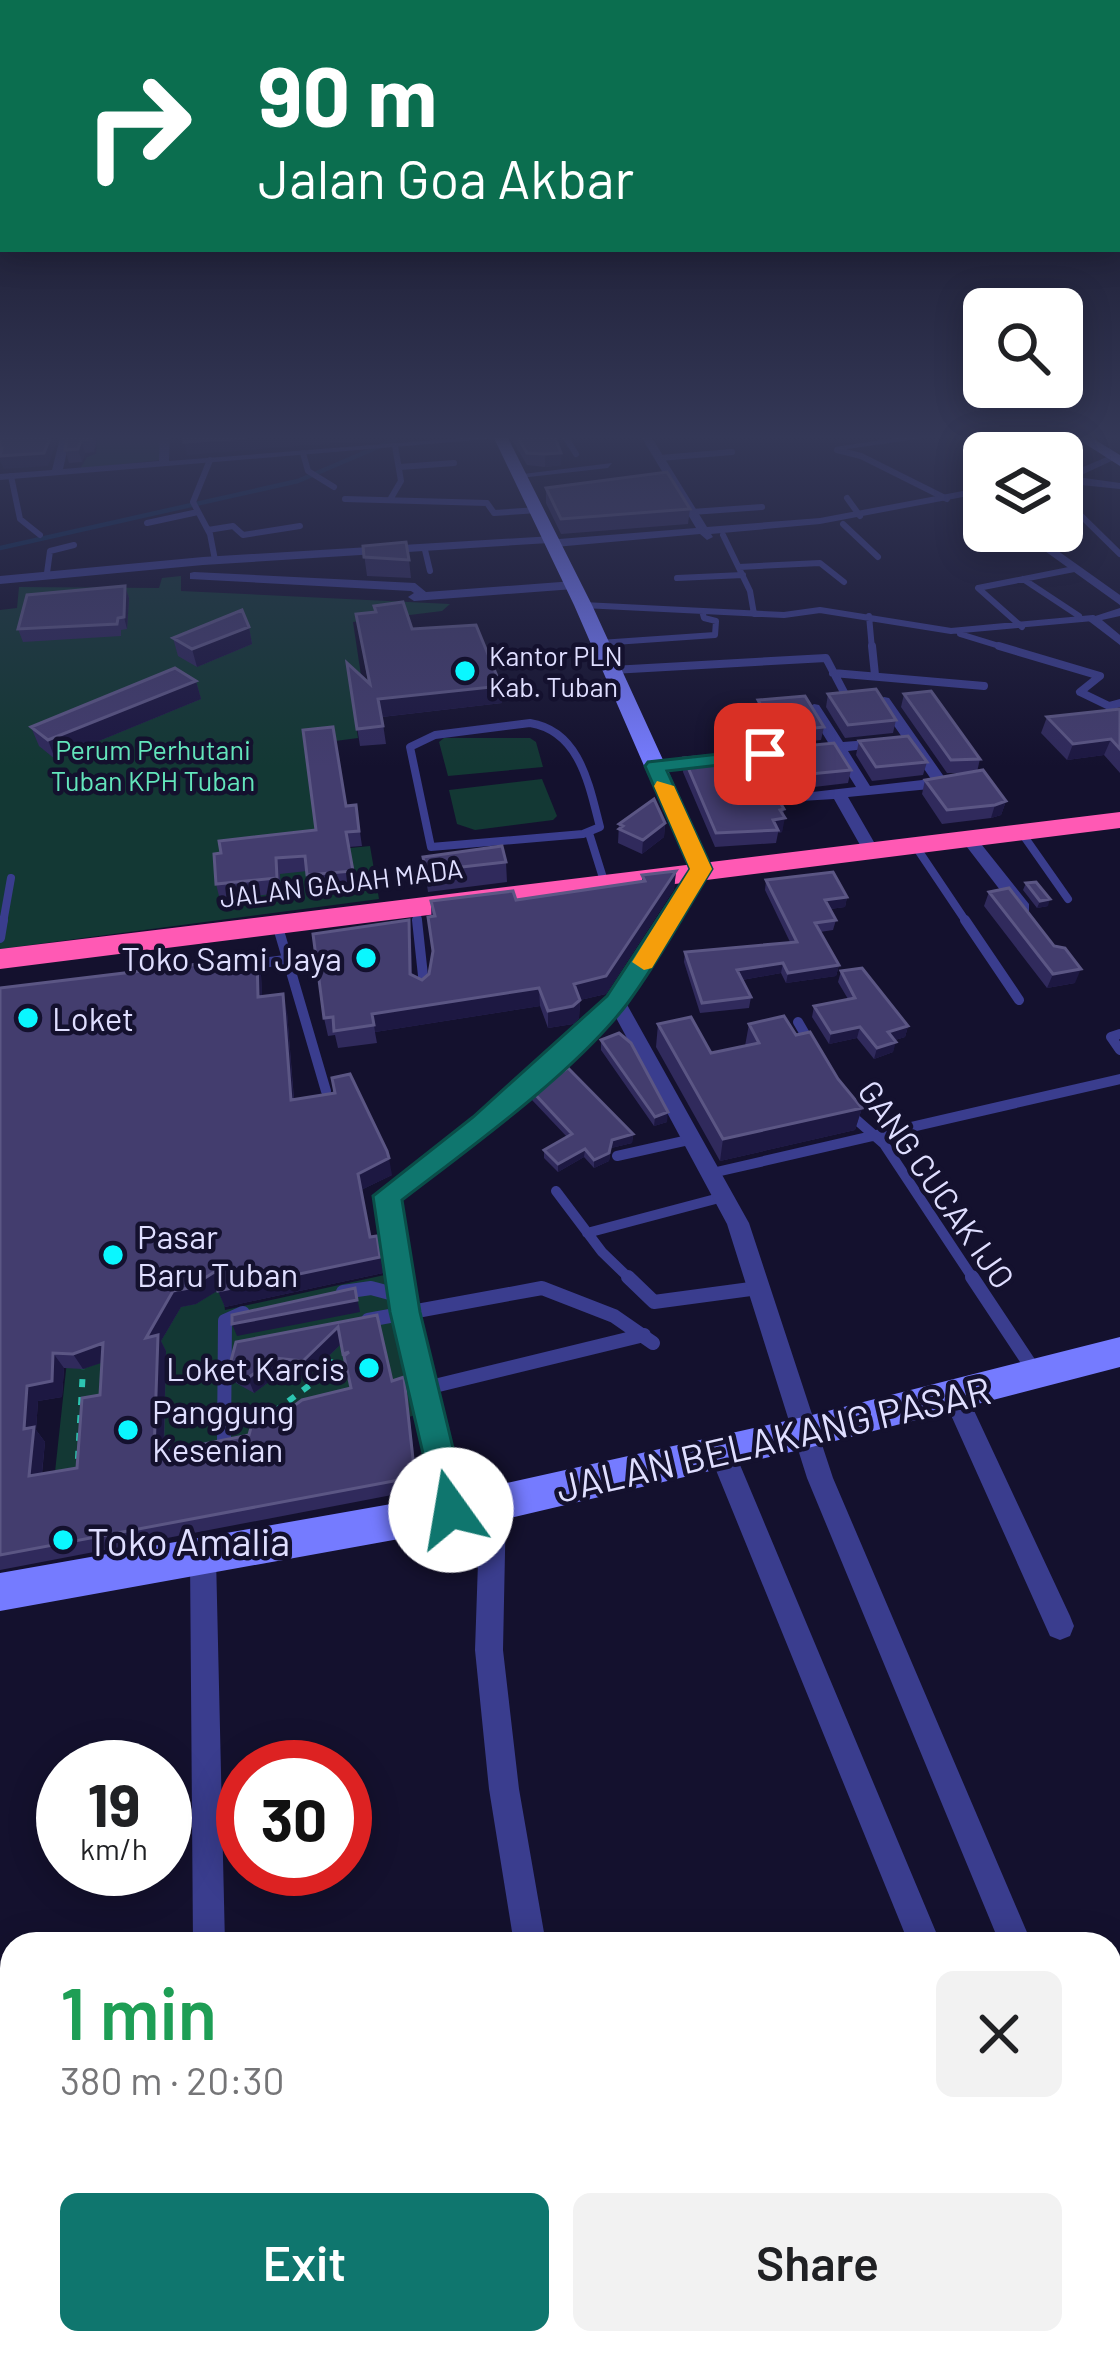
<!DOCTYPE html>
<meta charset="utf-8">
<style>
:root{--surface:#fff;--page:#f2f2f2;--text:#202124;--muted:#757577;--accent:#0f766e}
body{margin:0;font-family:Barlow,sans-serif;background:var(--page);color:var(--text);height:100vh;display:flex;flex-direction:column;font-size:45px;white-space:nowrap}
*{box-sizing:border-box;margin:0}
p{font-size:39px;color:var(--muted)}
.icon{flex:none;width:66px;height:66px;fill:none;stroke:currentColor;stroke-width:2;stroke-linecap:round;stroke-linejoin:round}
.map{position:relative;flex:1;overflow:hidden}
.sheet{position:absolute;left:0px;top:1932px;width:1122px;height:423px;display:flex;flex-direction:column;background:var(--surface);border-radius:36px 36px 0 0;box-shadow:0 6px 30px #0003}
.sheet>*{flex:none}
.top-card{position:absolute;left:0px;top:0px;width:1122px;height:252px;box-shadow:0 6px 30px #0003;background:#0b6e4f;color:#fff;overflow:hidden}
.fabs{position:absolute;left:963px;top:288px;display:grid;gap:24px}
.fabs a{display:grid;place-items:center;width:120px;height:120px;border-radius:18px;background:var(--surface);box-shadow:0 6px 30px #0003;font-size:60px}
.speed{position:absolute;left:36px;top:1740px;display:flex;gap:24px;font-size:60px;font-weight:700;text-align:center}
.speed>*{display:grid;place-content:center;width:156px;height:156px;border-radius:50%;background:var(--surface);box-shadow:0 6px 30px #0003;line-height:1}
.speed small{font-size:30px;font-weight:400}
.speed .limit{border:18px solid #d22;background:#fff;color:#111}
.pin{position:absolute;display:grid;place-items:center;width:102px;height:102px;color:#fff;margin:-51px;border-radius:24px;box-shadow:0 6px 18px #0006}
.me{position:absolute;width:132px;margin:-66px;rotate:347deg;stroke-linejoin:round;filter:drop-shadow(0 0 9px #0008)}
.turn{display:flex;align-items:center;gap:42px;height:252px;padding:0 60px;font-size:54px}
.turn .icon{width:156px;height:156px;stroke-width:2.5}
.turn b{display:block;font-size:84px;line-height:102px}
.round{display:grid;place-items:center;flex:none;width:126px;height:126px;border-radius:18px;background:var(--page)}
.headline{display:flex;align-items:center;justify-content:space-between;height:204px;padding:0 60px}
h1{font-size:72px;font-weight:600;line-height:90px;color:#1e9e55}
.primary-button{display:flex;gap:24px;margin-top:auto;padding:24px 60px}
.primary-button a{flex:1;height:138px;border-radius:18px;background:var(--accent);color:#fff;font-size:48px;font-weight:600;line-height:138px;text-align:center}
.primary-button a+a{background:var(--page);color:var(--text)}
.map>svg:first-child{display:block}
.green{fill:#133834}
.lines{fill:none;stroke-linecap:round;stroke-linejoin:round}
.stream{stroke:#0b2a53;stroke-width:4.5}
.path{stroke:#2cc5b1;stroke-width:6;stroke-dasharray:8 10;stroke-linecap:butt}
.lane-far3{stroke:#3a3d8e;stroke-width:6}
.lane-far2{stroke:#3a3d8e;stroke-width:8}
.lane-far1{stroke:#3a3d8e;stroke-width:10}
.lane{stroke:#3a3d8e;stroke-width:14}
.street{fill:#3a3d8e;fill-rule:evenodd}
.secondary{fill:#757bff;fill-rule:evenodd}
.highway{fill:#ff59b4;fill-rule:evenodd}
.wall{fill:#302a5c;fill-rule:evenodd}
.shaded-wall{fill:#1d1842}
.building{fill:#433d6e;stroke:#5b5684;stroke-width:3;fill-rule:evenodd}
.route{fill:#0f766e;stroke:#0a4d48;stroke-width:3}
.slow{fill:#f59e0b}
.poi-dot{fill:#0af7ff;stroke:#14112e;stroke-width:4.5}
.labels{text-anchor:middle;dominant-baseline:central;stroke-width:9;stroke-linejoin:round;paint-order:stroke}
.far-poi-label{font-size:27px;fill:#dfdeff;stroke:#14112e;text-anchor:start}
.far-park-label{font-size:27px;fill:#63e6bc;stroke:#14112e}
.far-street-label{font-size:27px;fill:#dfdeff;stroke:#14112e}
.poi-label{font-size:33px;fill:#dfdeff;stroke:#14112e;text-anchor:start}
.street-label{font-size:33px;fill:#dfdeff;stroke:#14112e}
.near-street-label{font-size:39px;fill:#dfdeff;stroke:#14112e}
.near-poi-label{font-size:39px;fill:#dfdeff;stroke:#14112e;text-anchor:start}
</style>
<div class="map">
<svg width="1120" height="2353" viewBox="0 0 1120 2353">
<rect width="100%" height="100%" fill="#14112e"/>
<path class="green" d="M97,438H160V460L80,469L87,457L96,454Z
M181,576V591L450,604L442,611L353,622L365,702L353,704L358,738L305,745L319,851L370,846L379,899L0,949V610L17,608L19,587L159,588L162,578Z
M444,738H530L536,742L543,767L448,776L439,742Z
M542,779L557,816L553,820L475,830L457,824L449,790Z
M219,1257L225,1310L389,1274L420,1414L51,1509L67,1361Z"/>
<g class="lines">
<path class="stream" d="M0,548L298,481L399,438"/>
<path class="path" d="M274,1412L327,1372L335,1350
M78,1459L83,1369"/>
<path class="lane-far3" d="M566,438L576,454
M837,450L861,456L947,499
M303,453L308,471L334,487
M660,458L732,452
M210,460L193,502L210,534L215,560
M400,467L454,463
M11,476L20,519L40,535
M1062,497L1120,554
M391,498L401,481L395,446
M847,498L860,516
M345,499L487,503L494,513L538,510
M692,512L762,507
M147,523L198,512
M843,524L878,557
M208,530L233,526L243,535L300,526
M723,535L750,591L754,614
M425,550L430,571
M739,567L820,563L844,582
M47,573L50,551L74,545
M677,578L743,575
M1023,579L1079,616
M583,605L784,615L820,610L951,631L1093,618
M869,616L872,649
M1022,627L978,588L1074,569
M960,634L1009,649
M600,643L715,635L716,621L704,618L702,611"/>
<path class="lane-far2" d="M872,646L875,675
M999,646L1100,676L1080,692L1109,706L1120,703
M612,670L826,658L847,698
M833,673L984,686
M530,723C580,731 589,785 600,827L583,834L431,847L410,747L435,735Z
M1021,832L1068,899
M589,833L604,881
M914,844L967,923
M416,906L418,923
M3,923L11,878"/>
<path class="lane-far1" d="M417,920L424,985
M965,920L1019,1000
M277,924L326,1091
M0,938L3,920
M247,965L285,960
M798,1022L809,1041
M1120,1034L1111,1037L1120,1050
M851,1115L884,1144L974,1280
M617,1156L693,1139
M712,1173L1120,1079
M556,1191L602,1252L631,1280
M587,1233L723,1197"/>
<path class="lane" d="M628,1277L654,1302L758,1288
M972,1277L1035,1372
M343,1292L371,1288L401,1296
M368,1320L542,1288L614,1316L653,1343
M422,1389L644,1335
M224,1441L225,1321L243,1313"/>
<path class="street" d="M60,438H70L63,469L159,461L160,438H170L169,461L461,438H500L0,480V474L52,470Z
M642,438H652L707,527L820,518L984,487V493L820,524L711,534L713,537L707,540L700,534L555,547L549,543L203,565L0,584V576L203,557L553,536L559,539L696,528Z
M895,438H924L840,450L835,447Z
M958,438H969L989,453L980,455Z
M1109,456L1118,458L1077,477L1120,483V489L1062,483V476Z
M612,463L608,468L520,478L515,475Z
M1017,531H1030L1120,595V605Z
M194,572L415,583L426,592L574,581L580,585L574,589L414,601L408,597L414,593L411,591L190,579V573Z
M1120,608V616L1102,620L1120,635V645L1086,619Z
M884,697L889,698L945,778L958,782L950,787L848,797L878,849L876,852H864L834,799L785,802L761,760L655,770L648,766L655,762L757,751L737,714L744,710L751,714L771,750L781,754L775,758L795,794L856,787L834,752L811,754L804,750L829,744L807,708L814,704L819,705L843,742L881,739L888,743L881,747L848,751L870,786L931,779L877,701Z
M968,833L974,835L1029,904V912H1017L960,838Z
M701,864L709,869L625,1001L749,1223L833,1478L1032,1944H1000L807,1478L727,1224L614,1014L489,1129L398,1199L416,1312L464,1511L460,1520L451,1523L442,1520L438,1511L394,1312L376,1196L379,1190L475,1119L609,997L695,865Z
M954,1384L963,1387L1070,1616L1074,1626L1070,1636L1060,1640L1050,1636L942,1395L945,1387Z
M722,1441L731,1445L735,1453L941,1944H909L709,1453L713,1445Z
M493,1492L502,1495L506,1504L503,1650L519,1789L546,1944H514L489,1789L475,1650L480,1504L484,1495Z
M203,1544L212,1548L216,1557L225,1944H193L190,1557L194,1548Z
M0,2010L12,2014V2048L0,2044Z
M1110,2138L1120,2142V2217L1110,2221Z
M576,2343H614L616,2353H578Z
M749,2343H787L789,2353H751Z
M1063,2343H1101L1105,2353H1067Z"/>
<path class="secondary" d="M494,438H508L592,605L713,869L709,874L701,876L689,869L574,605Z
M1076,438H1092L1120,455V466Z
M1120,1337V1367L808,1448L493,1522L0,1611V1573L493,1486L808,1416Z"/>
<path class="highway" d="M1120,812V828L0,969V949Z"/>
</g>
<path class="wall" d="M67,438H97L94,452L85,453L82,462L69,463L65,450Z
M511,438H555L561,465L545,467L527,465Z
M546,488L690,509L688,524L561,534L546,503Z
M363,546L409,560L411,578L367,576Z
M125,586L129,598L127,629L121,630V636L23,642L18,629Z
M374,606L501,686L502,703L382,717L386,744L360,746L347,663L368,682L356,614L375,612Z
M249,627L252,644L197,667L178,656L173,638Z
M196,681L201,699L55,759L39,746L31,727Z
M828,694L896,720L893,733L845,738L826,707Z
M904,694L980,759L977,772L1006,801L1001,815L991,818L942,824L922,794L925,780L969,773H947L901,707Z
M758,700L824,727L821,740L773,745L756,714Z
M1120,709V773L1104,755L1067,760L1041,733L1047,717Z
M859,741L927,762L923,775L872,781L856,755Z
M784,748L851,770L848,783L797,789L782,762Z
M684,758L784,809L782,832L778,833L776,843L715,847L683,772Z
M356,805L362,846L349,847L355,886L310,890L307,871L280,874L281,893L220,900L216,884L316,830L346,806Z
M665,823L664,837L642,854L618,843L619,824Z
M423,857L506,862L507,882L428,892Z
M676,871L674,889L606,994L580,1000L579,1018L573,1024L548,1028L540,1006L375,1032L377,1043L338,1048L335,1035L328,1036L324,1018L411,938L412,975L422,980L429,974L432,953L431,901L516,900L642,882V875Z
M766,880L847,897L845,907L830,909L836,920L833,930L820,932L839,965L836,976L786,983L781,973L742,980L751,997L749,1008L700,1013L684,962L685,952L790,942L765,890Z
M1026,883L1048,906L1037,908L1023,890Z
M989,892L1075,983L1047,988L984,906Z
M257,957L261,975L262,997L287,1012L294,1099L392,1175L361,1190L371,1237L383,1273L225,1307L218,1290L196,1304L181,1307L161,1341L166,1351L164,1452L249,1435L287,1411L351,1388L341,1344L308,1376L281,1373L254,1393L236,1383L229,1368L377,1315L392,1381L404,1377L418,1490L0,1570V988ZM102,1362L100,1395L77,1468L42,1474L45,1442L36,1430L38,1401L62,1397L64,1368L83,1369Z
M841,971L908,1026L905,1037L895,1040L893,1052L874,1059L857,1038L829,1044L812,1017L814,1006L848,999L838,982Z
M658,1024L711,1053L745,1046L749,1024L796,1035L838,1079L862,1108L855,1130L720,1161L656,1047Z
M601,1040L667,1122L654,1126L601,1050Z
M532,1091L633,1134L632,1143L611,1148L609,1161L594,1168L584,1157L558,1172L544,1158V1150L567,1137L532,1100Z"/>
<path class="shaded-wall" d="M50,438H58L48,466L4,469L0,461V448Z
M247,438H397L187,455L184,442Z
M81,440L85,453L82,462L78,449Z
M561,453V465L545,467V454Z
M125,586L129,598L127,629L124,617Z
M249,627L252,644L197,667L192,649Z
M196,681L201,699L55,759L48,740Z
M501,686L502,703L381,717L378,699Z
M1111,739L1104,755L1067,760L1073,744Z
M1006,801L1001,815L991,818L995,805Z
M784,809L782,819L785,818L782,832L778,833V830L773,820L780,810Z
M665,823L664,837L642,854L643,840Z
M676,871L674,889L606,994L580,1000L579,1018L573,1024L548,1028V1011Z
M847,897L845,907L822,910L825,900Z
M1050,899L1048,906L1037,908L1040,901Z
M257,957L261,975L263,1015L258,997Z
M783,963L781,973L736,981L737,970Z
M839,965L836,976L786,983L788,973Z
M1081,969L1075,983L1047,988L1053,974Z
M539,988L540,1006L375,1032L377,1043L372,1014Z
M283,994L287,1012L295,1117L291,1100Z
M908,1026L905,1037L885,1043L888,1032Z
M860,1027L857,1038L829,1044L831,1033Z
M896,1042L893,1052L874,1059L877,1048Z
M862,1108L855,1130L720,1161L723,1139Z
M668,1112L667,1122L654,1126L655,1117Z
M633,1134L632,1143L611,1148L609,1161L594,1168V1160L612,1140Z
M585,1149L584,1157L558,1172V1164Z
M389,1158L392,1175L361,1190L358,1174Z
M377,1236L383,1273L225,1307L218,1291Z
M216,1271L222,1288L196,1304L181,1307L161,1341L166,1351L163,1468L154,1454L146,1338L173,1291Z
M355,1288L360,1312L237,1336L232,1324Z
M338,1327L342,1343L308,1376L303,1361Z
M103,1343L113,1359L83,1369L73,1354Z
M53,1353L64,1368L62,1397L38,1401L36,1430L45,1442L40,1490L29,1476L24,1429L27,1386Z
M275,1358L281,1373L254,1393L248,1378Z
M404,1377L407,1393L418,1490L415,1477Z"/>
<path class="building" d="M0,438H50L44,453L0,456L2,448H0Z
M67,438H91V439L81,440L78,449L65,450Z
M184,438H247L184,442Z
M518,438H555L561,453L545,454L527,453Z
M667,472L690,509L561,519L546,488Z
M406,542L409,560L364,557L363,546Z
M125,586L124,617L118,618L117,624L18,629L27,595Z
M403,602L412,629L476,625L501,686L378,699L383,726L357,729L347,663L370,684L356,614L376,612L374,606Z
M242,610L249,627L192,649L173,638Z
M175,668L196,681L48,740L31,727Z
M876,689L896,720L848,725L828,694Z
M931,691L980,759L951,760L904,694Z
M805,696L824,727L776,732L758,700Z
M1120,709V749L1111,739L1073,744L1047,717Z
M333,727L346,806L356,805L359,831L346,832L353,871L307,875L305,856L276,858L277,878L216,884L214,854L221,853L219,841L316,830L303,730Z
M908,736L927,762L876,767L859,741Z
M834,743L851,770L800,775L784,748Z
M731,754L753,794L774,792L784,809L780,810L785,818L773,820L778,830L716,833L684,758Z
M983,770L1006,801L995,805L947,810L925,780Z
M654,799L665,823L643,840L619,829L623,826L619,824Z
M502,846L506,862L426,871L423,857Z
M676,871L606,976L574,984L580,1000L573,1006L548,1011L539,988L372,1014L374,1025L334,1031L333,1017L324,1018L313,934L409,920L410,974L422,980L429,974L433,951L428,917L435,916L431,901L513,891L516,900L645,881L642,875Z
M833,872L847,897L825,900L836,920L815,923L839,965L788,973L783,963L737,970L751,997L702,1003L685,952L797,942L766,880Z
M1036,882L1050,899L1040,901L1026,883Z
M1009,888L1054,946L1065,948L1081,969L1053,974L989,892Z
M257,957L258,997L283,994L291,1100L335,1093L332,1078L350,1074L387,1151L389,1158L358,1174L370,1237L377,1236L380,1257L218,1291L216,1271L189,1288L173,1291L146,1338L158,1335L154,1454L249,1435L253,1420L265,1409L287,1411L302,1400L351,1388L344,1356L349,1352L343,1354L338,1327L303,1361L275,1358L248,1378L229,1368L236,1342L377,1315L392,1381L404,1377L415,1477L0,1555V988ZM103,1343L100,1395L82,1398L77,1468L29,1476L34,1427L24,1429L27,1386L52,1381L53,1353L73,1354Z
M862,968L908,1026L888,1032L896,1042L877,1048L860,1027L831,1033L814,1006L855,998L841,971Z
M784,1016L796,1035L810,1032L838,1079L862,1108L723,1139L658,1024L691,1017L711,1053L759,1043L749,1024Z
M619,1033L631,1043L668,1112L655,1117L601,1040Z
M568,1068L633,1134L612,1140L609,1153L594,1160L585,1149L558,1164L544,1150L572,1134L532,1091Z
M355,1288L357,1300L232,1324V1315Z"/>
<linearGradient id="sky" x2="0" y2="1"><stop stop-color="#0b0919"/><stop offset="0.57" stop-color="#343857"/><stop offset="1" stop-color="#343857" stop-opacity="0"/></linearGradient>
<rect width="1120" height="767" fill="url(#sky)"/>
<path class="route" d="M765,749L772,750V759L667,771L712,869C684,914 659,961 627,1004C574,1073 471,1147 402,1200L420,1312L468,1510L463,1522L451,1527L439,1522L390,1312L373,1196L473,1117L607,996L690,869L645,766L648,762Z"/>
<path class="slow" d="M657,781L674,786L712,869L652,968L644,970L632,962L690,869L654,786Z"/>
<g class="poi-dot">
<circle cx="465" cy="671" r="12"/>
<circle cx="366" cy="958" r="12"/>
<circle cx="28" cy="1018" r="12"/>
<circle cx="113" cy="1255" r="12"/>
<circle cx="369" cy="1368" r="12"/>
<circle cx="128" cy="1430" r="12"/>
<circle cx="63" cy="1540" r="12"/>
</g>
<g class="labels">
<g class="far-poi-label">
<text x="489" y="655">Kantor PLN<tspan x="489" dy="31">Kab. Tuban</tspan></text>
</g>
<g class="far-park-label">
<text x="153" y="749">Perum Perhutani<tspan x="153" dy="31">Tuban KPH Tuban</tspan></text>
</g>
<g class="far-street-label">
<text transform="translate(341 882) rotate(-7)">JALAN GAJAH MADA</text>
</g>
<g class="poi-label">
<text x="342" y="958" text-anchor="end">Toko Sami Jaya</text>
<text x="52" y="1018">Loket</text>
<text x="137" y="1236">Pasar<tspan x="137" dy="38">Baru Tuban</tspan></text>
<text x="345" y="1368" text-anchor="end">Loket Karcis</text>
<text x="152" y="1411">Panggung<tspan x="152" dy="38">Kesenian</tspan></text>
</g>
<g class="street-label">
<text transform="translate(937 1184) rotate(55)">GANG CUCAK IJO</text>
</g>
<g class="near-street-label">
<text transform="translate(773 1438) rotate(-13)">JALAN BELAKANG PASAR</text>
</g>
<g class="near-poi-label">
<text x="87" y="1540">Toko Amalia</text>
</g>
</g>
</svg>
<div class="fabs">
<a><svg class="icon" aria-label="search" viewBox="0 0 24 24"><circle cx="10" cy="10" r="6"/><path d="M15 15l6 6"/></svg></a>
<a><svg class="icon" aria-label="layers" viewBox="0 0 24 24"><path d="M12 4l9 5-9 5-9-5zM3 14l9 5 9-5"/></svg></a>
</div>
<div class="speed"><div>19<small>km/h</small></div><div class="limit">30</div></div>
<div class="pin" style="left:765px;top:754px;background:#d93025"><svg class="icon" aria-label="arrive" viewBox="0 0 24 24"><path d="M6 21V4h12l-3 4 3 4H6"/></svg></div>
<svg class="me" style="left:451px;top:1510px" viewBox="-20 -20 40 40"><circle r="19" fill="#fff"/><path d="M0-13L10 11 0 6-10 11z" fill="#0f766e"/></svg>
<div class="top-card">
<div class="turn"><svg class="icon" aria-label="right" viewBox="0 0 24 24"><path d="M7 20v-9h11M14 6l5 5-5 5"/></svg><div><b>90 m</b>Jalan Goa Akbar</div></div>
</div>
<section class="sheet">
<div class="headline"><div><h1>1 min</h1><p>380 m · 20:30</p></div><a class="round"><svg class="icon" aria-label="close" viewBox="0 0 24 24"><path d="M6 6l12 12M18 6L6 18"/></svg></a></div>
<div class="primary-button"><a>Exit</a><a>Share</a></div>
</section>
</div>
